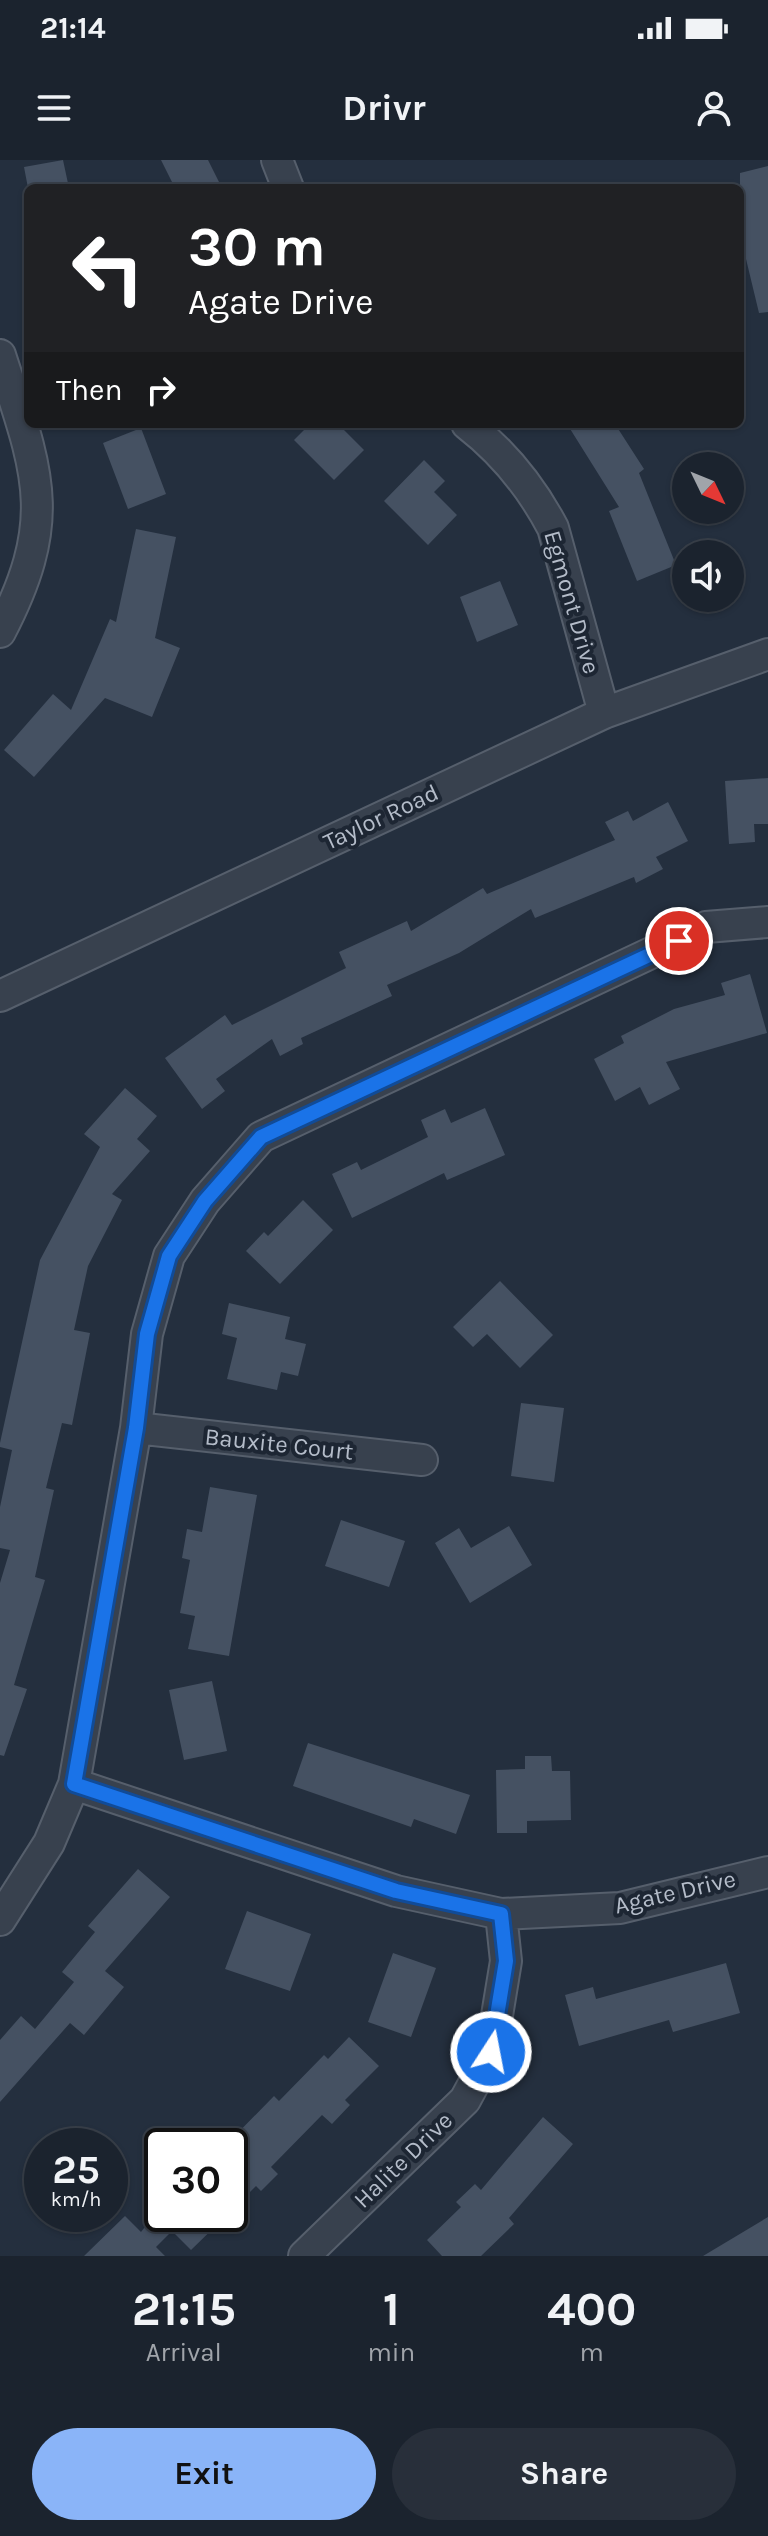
<!DOCTYPE html>
<style>
:root{--surface:#1b232e;--page:#282f3a;--text:#f1f3f6;--muted:#a0a4aa;--line:#39404a;--accent:#8ab4f8}
body{margin:0;font-family:Karla,sans-serif;background:var(--page);color:var(--text);height:100vh;display:flex;flex-direction:column;font-size:30px;white-space:nowrap}
*{box-sizing:border-box;margin:0}
p{font-size:26px;color:var(--muted)}
.icon{flex:none;width:44px;height:44px;fill:none;stroke:currentColor;stroke-width:2;stroke-linecap:round;stroke-linejoin:round}
.map{position:relative;height:2096px;overflow:hidden}
.details{display:flex;flex-direction:column;background:var(--surface);flex:1}
.details>*{flex:none}
.banner{position:absolute;left:24px;top:24px;width:720px;height:244px;border-radius:12px;box-shadow:0 2px 6px #0004,0 0 0 2px var(--line);background:#202124;color:#fff;overflow:hidden}
.needle{width:52px;rotate:133deg}
.controls{position:absolute;left:672px;top:292px;display:grid;gap:16px}
.controls a{display:grid;place-items:center;width:72px;height:72px;border-radius:50%;background:var(--surface);box-shadow:0 2px 6px #0004,0 0 0 2px var(--line);font-size:40px}
.speed{position:absolute;left:24px;top:1968px;display:flex;gap:16px;font-size:40px;font-weight:700;text-align:center}
.speed>*{display:grid;place-content:center;width:104px;height:104px;border-radius:50%;background:var(--surface);box-shadow:0 2px 6px #0004,0 0 0 2px var(--line);line-height:1}
.speed small{font-size:20px;font-weight:400}
.speed .limit{border:4px solid #111;border-radius:12px;background:#fff;color:#111}
.pin{position:absolute;display:grid;place-items:center;width:68px;height:68px;color:#fff;margin:-34px;border:4px solid #fff;border-radius:50%;box-shadow:0 2px 8px #0007}
.me{position:absolute;width:88px;margin:-44px;rotate:11deg;stroke-linejoin:round;filter:drop-shadow(0 0 6px #0008)}
.turn{display:flex;align-items:center;gap:28px;height:168px;padding:0 32px;font-size:36px}
.turn .icon{width:104px;height:104px;stroke-width:2.5}
.turn b{display:block;font-size:56px;line-height:68px}
.then{display:flex;align-items:center;height:76px;padding:0 32px;background:#0003;gap:16px;font-size:30px}
.eta{display:flex;justify-content:space-evenly;align-items:center;height:136px;text-align:center}
.eta b{font-size:48px;font-weight:700;line-height:56px}
.action{display:flex;gap:16px;margin-top:auto;padding:16px 32px}
.action a{flex:1;height:92px;border-radius:48px;background:var(--accent);color:#111;font-size:32px;font-weight:700;line-height:92px;text-align:center}
.action a+a{background:var(--page);color:var(--text)}
.status{display:flex;justify-content:space-between;align-items:center;height:56px;padding:0 40px;background:var(--surface);direction:ltr}
.status svg{height:22px;fill:currentColor}
header{display:flex;justify-content:space-between;align-items:center;height:104px;padding:0 32px;background:var(--surface);font-size:36px;font-weight:700}
.map>svg:first-child{display:block}
.building{fill:#455162}
.lines{fill:none;stroke-linecap:round;stroke-linejoin:round}
.minor-casing{stroke:#565f6c;stroke-width:34}
.minor{stroke:#38414e;stroke-width:30}
.route-casing{stroke:#114b97;stroke-width:20}
.route{stroke:#1a73e8;stroke-width:14}
.labels{text-anchor:middle;dominant-baseline:central;stroke-width:8;stroke-linejoin:round;paint-order:stroke}
.street-label{font-size:24px;fill:#b4bcc9;stroke:#1d2633}
</style>
<div class="status"><b>21:14</b><svg viewBox="0 0 49 12"><path d="M0 12V9h3v3zM5 12V6h3v6zM10 12V3h3v9zM15 12V0h3v12zM26 1h20v11H26zM47 4h2v5h-2z"/></svg></div>
<header><svg class="icon" aria-label="menu" viewBox="0 0 24 24"><path d="M4 6h16M4 12h16M4 18h16"/></svg>Drivr<svg class="icon" aria-label="person" viewBox="0 0 24 24"><circle cx="12" cy="8" r="4"/><path d="M4 21q1-7 8-7t8 7"/></svg></header>
<div class="map">
<svg width="768" height="2096" viewBox="0 0 768 2096">
<rect width="100%" height="100%" fill="#242f3e"/>
<path class="building" d="M63,0L69,28H28L24,7Z
M161,0H208L222,28H175Z
M768,6V152L759,153L740,74V13Z
M310,264H338L364,290L334,320L294,280Z
M567,264H615L644,309L639,313L676,405L637,421L609,351L619,347Z
M141,268L166,334L128,349L103,283Z
M424,300L445,321L434,332L457,355L428,385L384,341Z
M136,369L176,377L155,478L180,488L152,557L105,538L34,617L4,590L53,534L71,550L110,459L116,462Z
M500,421L518,465L477,482L460,437Z
M768,618V664H754L755,682L729,684L725,621Z
M668,642L688,681L656,697L663,709L636,723L634,717L535,758L531,749L459,793L387,825L392,836L301,878L303,884L280,896L272,879L216,919L225,931L202,949L165,898L225,855L232,865L346,808L339,792L407,761L411,771L483,728L487,734L615,680L605,662L628,651L633,661Z
M750,814L767,873L666,902L680,929L649,945L640,927L615,941L594,899L624,883L621,876L674,849L725,835L721,823Z
M125,928L157,956L137,979L150,991L112,1034L122,1040L88,1106L74,1170L90,1173L72,1265L62,1263L46,1328L54,1330L35,1417L45,1420L14,1525L27,1529L4,1596L0,1595V1423L10,1390L0,1388V1347L12,1290L0,1287V1283L40,1100L100,987L84,974Z
M485,948L505,995L447,1020L444,1013L352,1058L332,1014L357,1002L361,1010L428,977L421,960L445,949L451,963Z
M303,1040L333,1070L280,1124L246,1091L264,1072L268,1076Z
M500,1121L553,1175L520,1208L487,1174L473,1187L453,1167Z
M229,1143L290,1157L285,1179L306,1184L298,1216L281,1212L277,1230L227,1219L237,1178L222,1174Z
M521,1243L564,1248L554,1322L511,1316Z
M210,1327L257,1335L229,1496L188,1489L195,1456L180,1453L190,1400L182,1398L187,1369L202,1372Z
M341,1360L405,1381L389,1427L325,1406Z
M509,1366L532,1405L470,1443L435,1383L459,1368L471,1388Z
M212,1521L227,1591L184,1600L169,1530Z
M308,1583L470,1635L456,1674L414,1659L411,1667L293,1626Z
M525,1596H551L552,1611H570L571,1660L527,1661V1673H497L496,1610L525,1609Z
M138,1709L170,1737L105,1811L124,1827L84,1875L70,1863L0,1942V1880L21,1856L35,1869L74,1822L62,1812L95,1772L88,1766Z
M247,1751L311,1774L290,1831L225,1809Z
M393,1793L436,1808L411,1877L368,1862Z
M726,1803L740,1853L673,1872L669,1860L579,1886L565,1835L593,1827L596,1839Z
M349,1877L379,1906L345,1940L350,1945L332,1964L322,1955L271,2007L278,2014L261,2031L256,2026L230,2052V1986H225L274,1936L279,1941L324,1895L328,1899Z
M543,1957L573,1984L509,2058L514,2064L481,2096H442L427,2080L461,2047L456,2042L475,2024L481,2030Z
M155,2054H228L191,2090L172,2071L156,2087L165,2096H84L125,2056L141,2072Z
M768,2057V2096H703Z"/>
<g class="lines">
<g class="minor-casing">
<path id="minor" d="M277,0L288,28
M0,195C37,310 60,357 0,472
M467,264C503,292 532,328 553,368L604,553
M0,836L604,553L768,494
M136,1268L422,1300
M74,1624L396,1731L501,1754L620,1748L768,1712
M0,1760L49,1683L74,1624L136,1268L147,1174L169,1096L205,1041L261,977L706,767L768,762
M304,2096L465,1940L491,1892L506,1801L501,1754"/>
</g>
<use href="#minor" class="minor"/>
</g>
<g class="lines">
<g class="route-casing">
<path id="route" d="M491,1892L506,1801L501,1754L396,1731L74,1624L136,1268L147,1174L169,1096L205,1041L261,977L679,781"/>
</g>
<use href="#route" class="route"/>
</g>
<g class="labels">
<g class="street-label">
<text transform="translate(572 442) rotate(74)">Egmont Drive</text>
<text transform="translate(381 657) rotate(-25)">Taylor Road</text>
<text transform="translate(279 1284) rotate(6)">Bauxite Court</text>
<text transform="translate(675 1732) rotate(-13)">Agate Drive</text>
<text transform="translate(403 2000) rotate(-44)">Halite Drive</text>
</g>
</g>
</svg>
<div class="controls">
<a><svg class="needle" viewBox="-14 -14 28 28"><path d="M0-13l5 13h-10z" fill="#e53935"/><path d="M0 13l5-13h-10z" fill="#a0a4aa"/></svg></a>
<a><svg class="icon" aria-label="sound" viewBox="0 0 24 24"><path d="M4 9h4l5-4v14l-5-4H4zM17 9q2 3 0 6"/></svg></a>
</div>
<div class="speed"><div>25<small>km/h</small></div><div class="limit">30</div></div>
<div class="pin" style="left:679px;top:781px;background:#d93025"><svg class="icon" aria-label="arrive" viewBox="0 0 24 24"><path d="M6 21V4h12l-3 4 3 4H6"/></svg></div>
<svg class="me" style="left:491px;top:1892px" viewBox="-20 -20 40 40"><circle r="17" fill="#1a73e8" stroke="#fff" stroke-width="3"/><path d="M0-11L8 9 0 5-8 9z" fill="#fff"/></svg>
<div class="banner">
<div class="turn"><svg class="icon" aria-label="left" viewBox="0 0 24 24"><path d="M17 20v-9H6M10 6l-5 5 5 5"/></svg><div><b>30 m</b>Agate Drive</div></div>
<div class="then">Then<svg class="icon" aria-label="right" viewBox="0 0 24 24"><path d="M7 20v-9h11M14 6l5 5-5 5"/></svg></div>
</div>
</div>
<section class="details">
<div class="eta">
<div><b>21:15</b><p>Arrival</p></div>
<div><b>1</b><p>min</p></div>
<div><b>400</b><p>m</p></div>
</div>
<div class="action"><a>Exit</a><a>Share</a></div>
</section>
